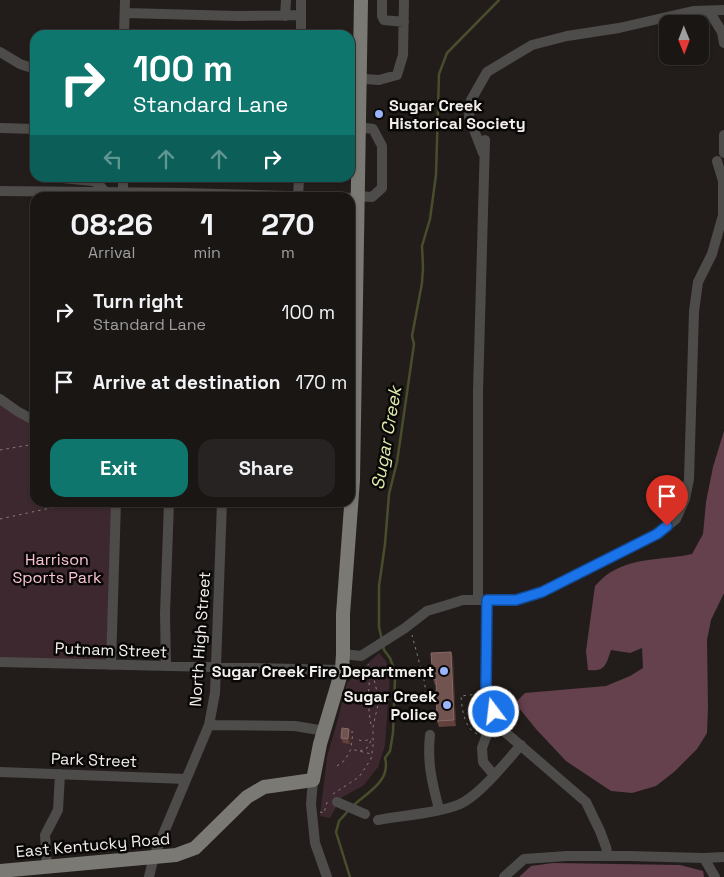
<!DOCTYPE html>
<style>
:root{--surface:#1a1614;--page:#272322;--text:#f1f3f6;--muted:#9f9fa0;--line:#383534;--accent:#0f766e}
body{margin:0;font-family:"Space Grotesk",sans-serif;background:var(--page);color:var(--text);height:100vh;display:flex;flex-direction:column;font-size:19px;white-space:nowrap}
*{box-sizing:border-box;margin:0}
p{font-size:16px;color:var(--muted)}
.icon{flex:none;width:28px;height:28px;fill:none;stroke:currentColor;stroke-width:2;stroke-linecap:round;stroke-linejoin:round}
.map{position:relative;flex:1;overflow:hidden}
.sheet{position:absolute;left:30px;top:192px;width:325px;height:315px;display:flex;flex-direction:column;background:var(--surface);border-radius:15px;box-shadow:0 1px 4px #0004,0 0 0 1px var(--line)}
.sheet>*{flex:none}
.guide{position:absolute;left:30px;top:30px;width:325px;height:152px;border-radius:15px;box-shadow:0 1px 4px #0004,0 0 0 1px var(--line);background:#0f766e;color:#fff;overflow:hidden}
.needle{width:32px;rotate:179deg}
.tools{position:absolute;left:659px;top:15px;display:grid;gap:10px}
.tools a{display:grid;place-items:center;width:50px;height:50px;border-radius:10px;background:var(--surface);box-shadow:0 1px 4px #0004,0 0 0 1px var(--line);font-size:25px}
.pin{position:absolute;display:grid;place-items:center;width:42px;height:42px;color:#fff;margin:-51px -21px;border-radius:50% 50% 50% 0;rotate:-45deg;box-shadow:0 0 5px #0007}
.pin .icon{rotate:45deg}
.me{position:absolute;width:55px;margin:-28px;rotate:345deg;stroke-linejoin:round;filter:drop-shadow(0 0 4px #0008)}
.turn{display:flex;align-items:center;gap:18px;height:105px;padding:0 20px;font-size:22px}
.turn .icon{width:65px;height:65px;stroke-width:2.5}
.turn b{display:block;font-size:35px;line-height:42px}
.lanes{display:flex;align-items:center;height:48px;padding:0 20px;background:#0003;justify-content:center;gap:25px;direction:ltr}
.lanes .off{opacity:.35}
.eta{display:flex;justify-content:space-evenly;align-items:center;height:85px;text-align:center}
.eta b{font-size:30px;font-weight:700;line-height:35px}
.button{display:flex;gap:10px;margin-top:auto;padding:10px 20px}
.button a{flex:1;height:58px;border-radius:15px;background:var(--accent);color:#fff;font-size:20px;font-weight:700;line-height:58px;text-align:center}
.button a+a{background:var(--page);color:var(--text)}
ul{padding:0;list-style:none}
li{display:flex;align-items:center;gap:15px;height:70px;padding:0 20px}
li div{flex:1}
li b{display:block;font-size:19px}
li em{font-style:normal}
.map>svg:first-child{display:block}
.green{fill:#3e2830}
.forest{fill:#64414d}
.lines{fill:none;stroke-linecap:round;stroke-linejoin:round}
.stream{stroke:#484d2c;stroke-width:2.5}
.path{stroke:#837f7c;stroke-width:1;stroke-dasharray:2.5 4;stroke-linecap:butt}
.minor{stroke:#4d4c4a;stroke-width:10}
.major{stroke:#7b7974;stroke-width:14}
.wall{fill:#62403c}
.shaded-wall{fill:#422a27}
.building{fill:#71534f;stroke:#866b68}
.route-casing{stroke:#114b97;stroke-width:12}
.route{stroke:#1a73e8;stroke-width:9}
.poi-dot{fill:#9ab5fd;stroke:#0a0807;stroke-width:2}
.labels{text-anchor:middle;dominant-baseline:central;stroke-width:5;stroke-linejoin:round;paint-order:stroke}
.poi-label{font-size:16px;font-weight:bold;fill:#f2efec;stroke:#0a0807;text-anchor:end}
.park-label{font-size:16px;fill:#f8c2d3;stroke:#0a0807}
.street-label{font-size:16px;fill:#f2efec;stroke:#0a0807}
.water-label{font-size:18px;font-style:italic;fill:#e0ecad;stroke:#0a0807}
</style>
<div class="map">
<svg width="724" height="877" viewBox="0 0 724 877">
<rect width="100%" height="100%" fill="#221d1a"/>
<path class="green" d="M0,399L35,421V502L116,503L111,665L0,662Z
M379,653L386,661L390,677L385,745L378,767L364,785L341,798L330,818L320,816L327,757L338,719L347,683Z"/>
<path class="forest" d="M724,431V593L711,620L707,640L708,707L707,733L697,749L674,772L656,786L632,793L611,791L566,761L536,729L515,703L525,693L606,686L630,676L643,668L642,648L630,653L611,650C606,664 606,672 588,670L586,651L595,586C600,581 606,574 613,571C637,557 666,560 692,554L703,534L706,502L713,467Z
M553,863L680,865L703,871L704,877H519L531,866Z"/>
<g class="lines">
<path class="stream" d="M382,640L379,627V586L385,544L389,494L397,462L414,344L412,336L422,283L423,267L422,246L430,219L436,175L439,74L447,53L499,0
M354,805C368,792 391,781 385,758L390,751L393,733L395,678L394,669L390,658L384,650L383,645
M348,811L339,821L336,832L350,877"/>
<path class="path" d="M0,450L35,444
M0,519L69,504L71,502
M372,670C367,678 368,720 372,727
M380,700L412,699L425,693V684L412,635
M351,732H353L351,748
M477,734C464,728 462,709 461,696L478,694
M359,740L363,741L372,739
M360,751L367,748L372,739
M337,766L345,760L351,749L371,754
M333,794L359,777L371,759L373,746V727L379,700L372,671L368,664
M320,812L324,813L328,799"/>
<path class="minor" d="M382,0V16L384,20L404,22
M709,11L722,32L724,43
M125,13L238,16L301,15
M285,16L286,0
M124,35L125,0
M301,35V0
M0,52L20,64L35,69
M350,78L379,80L397,75L403,55L404,0
M0,128L35,129
M483,153L469,117L471,100L487,72L532,45L567,36L619,28L693,11L724,10
M724,153V135
M62,178L93,181L98,183L105,192
M0,191L184,193L358,198
M123,192V178
M358,196L372,197L382,188V146L373,129L359,127
M298,198L299,178
M0,399L17,411L35,421
M478,600V391L485,140
M487,600L486,686L498,726L586,802L600,831L606,847L608,856
M343,654L361,656L405,628L427,611L447,605L463,600H516L542,592L657,534L676,519L685,499L689,479L694,311L698,282L712,254L723,215V181L717,161
M0,662L342,670
M111,665L116,502
M166,666L165,614L169,502
M209,725L295,726L325,731
M430,735C427,762 432,783 439,809
M0,772L186,779
M494,775L483,762L482,748L489,729L498,726
M313,780L311,804L315,843L327,877
M337,802L365,814
M378,820C398,816 448,812 464,802C484,790 505,763 521,745
M704,858L724,857
M47,867L45,835L58,810L60,774
M149,877L154,856L209,725L215,693L222,502
M504,877L524,859L567,856H629L704,858L715,877"/>
<path class="major" d="M0,871L176,855L195,848L247,797L264,787L313,780L320,744L342,670L343,654V614L353,480L361,0"/>
</g>
<path class="wall" d="M451,652L453,658L456,726L439,727L437,721L436,685H435L433,679Z
M349,729L351,734L350,744L343,743L341,738Z"/>
<path class="shaded-wall" d="M451,652L453,658L456,726L454,720Z
M349,729L351,734L350,744L348,739Z"/>
<path class="building" d="M451,652L454,720L437,721L436,679H433L431,653Z
M342,728L349,729L348,739L341,738Z"/>
<g class="lines">
<g class="route-casing">
<path id="route" d="M494,712L486,686L487,600H516L542,592L657,534L667,526"/>
</g>
<use href="#route" class="route"/>
</g>
<g class="poi-dot">
<circle cx="379" cy="114" r="5"/>
<circle cx="444" cy="671" r="5"/>
<circle cx="447" cy="705" r="5"/>
</g>
<g class="labels">
<g class="poi-label">
<text x="389" y="105" text-anchor="start">Sugar Creek<tspan x="389" dy="18">Historical Society</tspan></text>
<text x="434" y="671">Sugar Creek Fire Department</text>
<text x="437" y="696">Sugar Creek<tspan x="437" dy="18">Police</tspan></text>
</g>
<g class="park-label">
<text x="57" y="559">Harrison<tspan x="57" dy="18">Sports Park</tspan></text>
</g>
<g class="street-label">
<text transform="translate(200 639) rotate(-86)">North High Street</text>
<text transform="translate(111 650) rotate(2)">Putnam Street</text>
<text transform="translate(94 760) rotate(2)">Park Street</text>
<text transform="translate(93 845) rotate(-5)">East Kentucky Road</text>
</g>
<g class="water-label">
<text transform="translate(386 438) rotate(-80)">Sugar Creek</text>
</g>
</g>
</svg>
<div class="tools">
<a><svg class="needle" viewBox="-14 -14 28 28"><path d="M0-13l5 13h-10z" fill="#e53935"/><path d="M0 13l5-13h-10z" fill="#9f9fa0"/></svg></a>
</div>
<div class="pin" style="left:667px;top:526px;background:#d93025"><svg class="icon" aria-label="arrive" viewBox="0 0 24 24"><path d="M6 21V4h12l-3 4 3 4H6"/></svg></div>
<svg class="me" style="left:494px;top:712px" viewBox="-20 -20 40 40"><circle r="17" fill="#1a73e8" stroke="#fff" stroke-width="3"/><path d="M0-11L8 9 0 5-8 9z" fill="#fff"/></svg>
<div class="guide">
<div class="turn"><svg class="icon" aria-label="right" viewBox="0 0 24 24"><path d="M7 20v-9h11M14 6l5 5-5 5"/></svg><div><b>100 m</b>Standard Lane</div></div>
<div class="lanes"><svg class="icon off" aria-label="left" viewBox="0 0 24 24"><path d="M17 20v-9H6M10 6l-5 5 5 5"/></svg><svg class="icon off" aria-label="ahead" viewBox="0 0 24 24"><path d="M12 20V5M6 11l6-6 6 6"/></svg><svg class="icon off" aria-label="ahead" viewBox="0 0 24 24"><path d="M12 20V5M6 11l6-6 6 6"/></svg><svg class="icon" aria-label="right" viewBox="0 0 24 24"><path d="M7 20v-9h11M14 6l5 5-5 5"/></svg></div>
</div>
<section class="sheet">
<div class="eta">
<div><b>08:26</b><p>Arrival</p></div>
<div><b>1</b><p>min</p></div>
<div><b>270</b><p>m</p></div>
</div>
<ul>
<li><svg class="icon" aria-label="right" viewBox="0 0 24 24"><path d="M7 20v-9h11M14 6l5 5-5 5"/></svg><div><b>Turn right</b><p>Standard Lane</p></div><em>100 m</em></li>
<li><svg class="icon" aria-label="arrive" viewBox="0 0 24 24"><path d="M6 21V4h12l-3 4 3 4H6"/></svg><div><b>Arrive at destination</b></div><em>170 m</em></li>
</ul>
<div class="button"><a>Exit</a><a>Share</a></div>
</section>
</div>
